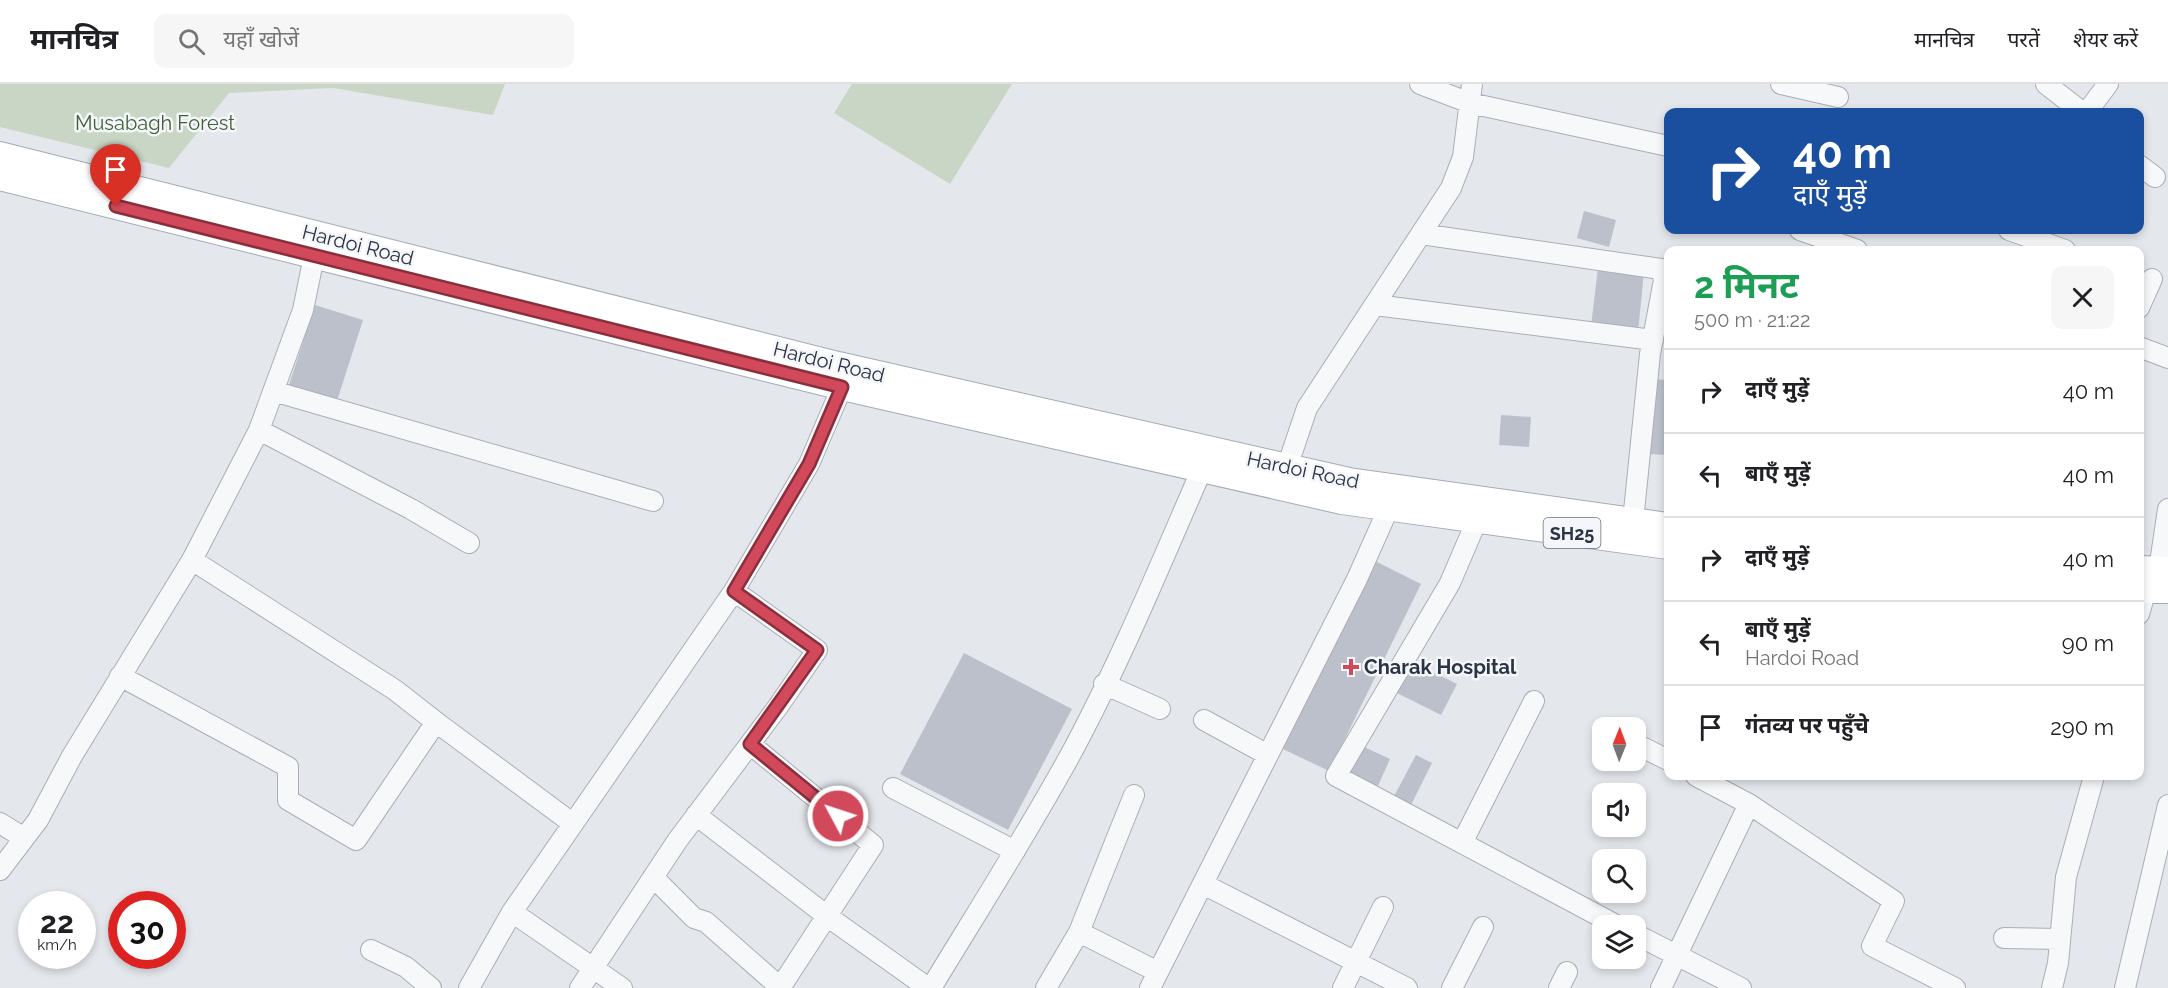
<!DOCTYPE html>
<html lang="hi">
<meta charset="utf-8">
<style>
:root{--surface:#fff;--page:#f6f6f6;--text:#202124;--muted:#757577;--line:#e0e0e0}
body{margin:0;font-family:Raleway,"Noto Sans Devanagari",sans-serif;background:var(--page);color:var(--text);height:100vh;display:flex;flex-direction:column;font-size:22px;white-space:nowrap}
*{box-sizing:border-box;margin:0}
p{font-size:20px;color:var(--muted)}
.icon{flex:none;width:33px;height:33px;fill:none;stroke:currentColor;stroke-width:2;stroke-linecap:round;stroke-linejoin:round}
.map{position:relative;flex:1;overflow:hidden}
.panel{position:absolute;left:1664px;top:162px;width:480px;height:534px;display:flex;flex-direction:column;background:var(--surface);border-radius:12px;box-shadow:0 3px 9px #0003}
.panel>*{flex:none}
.top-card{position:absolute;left:1664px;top:24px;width:480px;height:126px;border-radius:12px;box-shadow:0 3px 9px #0003;background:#1a4fa0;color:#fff;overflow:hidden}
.needle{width:39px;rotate:1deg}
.fabs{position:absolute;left:1592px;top:633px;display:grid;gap:12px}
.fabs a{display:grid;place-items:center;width:54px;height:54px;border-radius:12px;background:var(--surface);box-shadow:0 3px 9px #0003;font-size:30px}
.speed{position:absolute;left:18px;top:807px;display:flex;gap:12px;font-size:30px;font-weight:700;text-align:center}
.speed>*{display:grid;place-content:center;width:78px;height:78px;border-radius:50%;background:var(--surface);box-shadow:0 3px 9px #0003;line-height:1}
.speed small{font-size:15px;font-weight:400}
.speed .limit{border:9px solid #d22;background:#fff;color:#111}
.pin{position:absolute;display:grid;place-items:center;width:51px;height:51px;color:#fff;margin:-62px -26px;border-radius:50% 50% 50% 0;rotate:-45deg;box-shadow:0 0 6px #0007}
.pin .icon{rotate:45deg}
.me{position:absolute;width:66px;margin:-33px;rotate:310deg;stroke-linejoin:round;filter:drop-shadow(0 0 4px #0008)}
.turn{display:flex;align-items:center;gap:21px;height:126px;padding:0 30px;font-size:27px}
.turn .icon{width:78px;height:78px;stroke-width:2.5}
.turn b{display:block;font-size:42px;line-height:51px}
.round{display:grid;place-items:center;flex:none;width:63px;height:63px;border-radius:12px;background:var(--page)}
.headline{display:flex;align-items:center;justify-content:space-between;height:102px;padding:0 30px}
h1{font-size:36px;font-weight:700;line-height:45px;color:#1e9e55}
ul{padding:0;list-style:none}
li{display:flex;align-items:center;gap:18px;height:84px;padding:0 30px;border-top:2px solid var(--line)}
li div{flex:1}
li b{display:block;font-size:22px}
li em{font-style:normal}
header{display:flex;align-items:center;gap:36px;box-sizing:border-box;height:84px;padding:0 30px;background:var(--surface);border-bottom:2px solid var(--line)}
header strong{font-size:28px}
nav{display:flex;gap:33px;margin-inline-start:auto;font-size:21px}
.search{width:420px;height:54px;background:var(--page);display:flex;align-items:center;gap:15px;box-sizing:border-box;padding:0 21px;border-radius:12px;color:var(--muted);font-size:22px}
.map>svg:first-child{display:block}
.green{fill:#c9d6c5}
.building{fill:#bbc0ca}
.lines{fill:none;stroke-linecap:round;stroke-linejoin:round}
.minor-casing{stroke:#a9aeb7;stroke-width:22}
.major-casing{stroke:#a3abb8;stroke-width:28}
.minor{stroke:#f7f8fa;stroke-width:20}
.major{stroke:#fff;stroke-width:26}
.route-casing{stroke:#882f3b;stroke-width:15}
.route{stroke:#d1495b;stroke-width:10}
.poi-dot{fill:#d1495b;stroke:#f4f6f9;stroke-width:2}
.labels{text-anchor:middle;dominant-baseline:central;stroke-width:5;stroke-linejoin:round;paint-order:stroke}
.shield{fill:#f4f6f9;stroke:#676e7b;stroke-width:1.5}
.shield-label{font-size:18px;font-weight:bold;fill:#2b3445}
.park-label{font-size:20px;fill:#3f6138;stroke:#f4f6f9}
.street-label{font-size:20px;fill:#2b3445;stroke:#f4f6f9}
.poi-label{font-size:20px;font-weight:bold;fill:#2b3445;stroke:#f4f6f9;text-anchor:start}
</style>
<header>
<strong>मानचित्र</strong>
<div class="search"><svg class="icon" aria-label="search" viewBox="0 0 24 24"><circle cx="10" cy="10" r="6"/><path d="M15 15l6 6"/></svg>यहाँ खोजें</div>
<nav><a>मानचित्र</a><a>परतें</a><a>शेयर करें</a></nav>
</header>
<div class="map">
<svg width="2168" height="904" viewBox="0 0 2168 904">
<rect width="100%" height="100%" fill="#e4e7ec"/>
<path class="green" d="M0,0H505L493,31L333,4L229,9L169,84L0,43Z
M852,0H1012L950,100L834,29Z"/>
<path class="building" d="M1584,127L1616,136L1609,163L1577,154Z
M1598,184L1644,188L1638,248L1591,242Z
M315,221L363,236L336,320L288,304Z
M1653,295L1668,296V371L1649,370Z
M1501,331L1531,333L1529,363L1499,361Z
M1375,477L1421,500L1329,687L1283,665Z
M964,569L1072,625L1008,746L900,690Z
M1409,576L1457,600L1441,631L1393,607Z
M1360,661L1390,675L1378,702L1348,688Z
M1416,671L1432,679L1409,725L1392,716Z"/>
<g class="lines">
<g class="minor-casing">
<path id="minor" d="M1420,0L1470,19L1668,62
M1781,0L1838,13
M2046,0L2082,28
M2087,28L2108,0
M2139,81L2155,93
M1800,146L1857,166
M2009,146L2065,166
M1421,150L1661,185L1664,196L1650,270L1633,437
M1375,221L1653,256
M2139,224L2152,195
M2139,263L2168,274
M273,307L653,417
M259,346L411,425L469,459
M1283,395L1307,324L1451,104L1463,73L1472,0
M1477,436L1450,499L1336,692L1618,842
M192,476L395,606L436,638
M2139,530L2146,506L2159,486L2168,425
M120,592L288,683V716L356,756L436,638L572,739
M1104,600L1160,625
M1204,636L1268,671
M750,660L873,761L780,904
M1636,660L1668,676
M1696,692L1749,720L1894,817L1872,862L1955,904
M893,704L1015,767
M696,731L827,832L928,904
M0,739L24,754
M1462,759L1534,617
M0,786L38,736L72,672L192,476L259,346L303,226L317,158
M653,793L694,834L706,838L781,904
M1203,800L1407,904
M512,828L622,904
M1079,848L1158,888
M1635,850L1741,904
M2004,854L2060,855
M371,866L406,883L431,904
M469,904L512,828L734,507
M580,904L677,757L777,624L817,566L734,507L809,380L842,303
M931,904C979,825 1029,747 1073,666C1121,576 1161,479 1202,385
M1046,904L1079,848L1134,711
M1150,904L1357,495L1394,412
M1343,904L1383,823
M1452,904L1483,843
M1559,904L1567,888
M1661,904L1749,720
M2052,904L2058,879L2066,793L2094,692
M2125,904L2168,721"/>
</g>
<g class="major-casing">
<path id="major" d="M0,71L838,281L1349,397L1668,442
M0,93L842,303L1342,417L1668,462
M2139,485L2168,486
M2139,506H2168"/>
</g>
<use href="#minor" class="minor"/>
<use href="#major" class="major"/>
</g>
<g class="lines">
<g class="route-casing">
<path id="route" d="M116,122L842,303L809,380L734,507L817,566L750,660L838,732"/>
</g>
<use href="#route" class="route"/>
</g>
<path class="poi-dot" d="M1348 574h6v6h6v6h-6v6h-6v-6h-6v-6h6z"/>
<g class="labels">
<rect class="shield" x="1543.5" y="434" width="57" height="30" rx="4.5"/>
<g class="shield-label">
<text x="1572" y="449">SH25</text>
</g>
<g class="park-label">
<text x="155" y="39">Musabagh Forest</text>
</g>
<g class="street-label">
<text transform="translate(358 161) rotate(14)">Hardoi Road</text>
<text transform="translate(829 278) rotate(14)">Hardoi Road</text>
<text transform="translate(1303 386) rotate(12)">Hardoi Road</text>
</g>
<g class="poi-label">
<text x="1364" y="583">Charak Hospital</text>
</g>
</g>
</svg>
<div class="fabs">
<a><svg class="needle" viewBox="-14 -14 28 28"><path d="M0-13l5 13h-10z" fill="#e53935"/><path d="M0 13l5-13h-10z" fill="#757577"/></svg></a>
<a><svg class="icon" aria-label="sound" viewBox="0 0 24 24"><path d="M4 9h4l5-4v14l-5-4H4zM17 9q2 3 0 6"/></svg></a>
<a><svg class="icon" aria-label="search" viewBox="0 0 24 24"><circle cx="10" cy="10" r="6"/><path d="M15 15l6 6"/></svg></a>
<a><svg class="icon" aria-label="layers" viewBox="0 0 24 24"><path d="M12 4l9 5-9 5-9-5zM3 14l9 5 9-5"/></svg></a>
</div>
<div class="speed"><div>22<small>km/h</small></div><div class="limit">30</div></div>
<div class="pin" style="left:116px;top:122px;background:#d93025"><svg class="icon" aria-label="arrive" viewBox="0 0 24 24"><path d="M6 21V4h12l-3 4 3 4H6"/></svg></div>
<svg class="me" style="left:838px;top:732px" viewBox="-20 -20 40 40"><circle r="17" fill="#d1495b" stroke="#fff" stroke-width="3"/><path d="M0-11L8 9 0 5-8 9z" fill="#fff"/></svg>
<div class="top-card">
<div class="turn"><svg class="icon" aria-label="right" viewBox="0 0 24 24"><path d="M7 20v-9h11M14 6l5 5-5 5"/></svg><div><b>40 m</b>दाएँ मुड़ें</div></div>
</div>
<section class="panel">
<div class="headline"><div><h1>2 मिनट</h1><p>500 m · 21:22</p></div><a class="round"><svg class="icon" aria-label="close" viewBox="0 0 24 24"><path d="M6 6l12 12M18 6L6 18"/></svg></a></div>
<ul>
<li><svg class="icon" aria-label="right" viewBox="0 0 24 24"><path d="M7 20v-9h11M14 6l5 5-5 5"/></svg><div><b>दाएँ मुड़ें</b></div><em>40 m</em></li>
<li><svg class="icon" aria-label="left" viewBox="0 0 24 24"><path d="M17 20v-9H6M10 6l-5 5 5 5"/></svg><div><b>बाएँ मुड़ें</b></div><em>40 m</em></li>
<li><svg class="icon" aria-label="right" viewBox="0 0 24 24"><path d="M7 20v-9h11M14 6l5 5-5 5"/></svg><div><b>दाएँ मुड़ें</b></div><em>40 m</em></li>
<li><svg class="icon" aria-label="left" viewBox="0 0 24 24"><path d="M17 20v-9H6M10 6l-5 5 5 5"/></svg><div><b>बाएँ मुड़ें</b><p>Hardoi Road</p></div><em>90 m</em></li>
<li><svg class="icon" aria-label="arrive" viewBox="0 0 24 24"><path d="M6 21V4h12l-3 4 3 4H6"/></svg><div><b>गंतव्य पर पहुँचे</b></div><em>290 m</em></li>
</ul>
</section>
</div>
